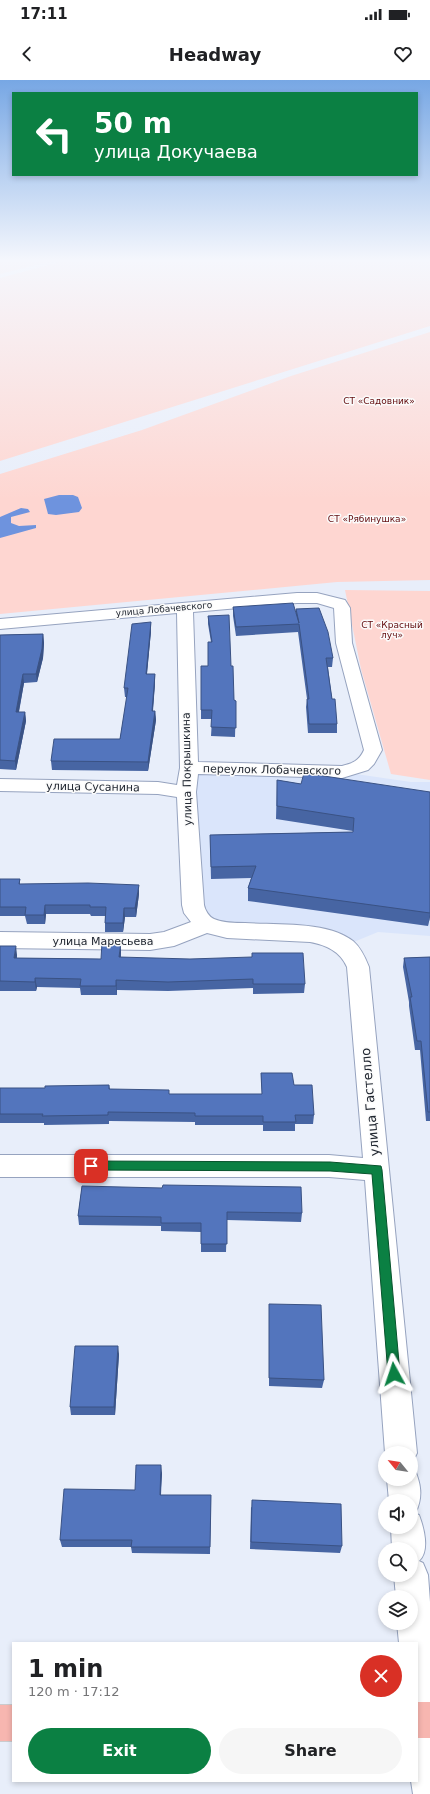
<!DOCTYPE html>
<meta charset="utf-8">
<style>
:root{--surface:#fff;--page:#f6f6f6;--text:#202124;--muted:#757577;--accent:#0b8043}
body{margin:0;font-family:"DejaVu Sans",sans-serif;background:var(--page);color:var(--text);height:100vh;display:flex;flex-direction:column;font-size:15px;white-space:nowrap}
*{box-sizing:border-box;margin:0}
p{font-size:13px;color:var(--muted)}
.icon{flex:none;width:22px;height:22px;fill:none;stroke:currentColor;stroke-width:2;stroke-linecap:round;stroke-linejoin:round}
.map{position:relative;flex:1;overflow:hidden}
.drawer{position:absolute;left:12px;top:1562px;width:406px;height:140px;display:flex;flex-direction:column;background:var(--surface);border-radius:0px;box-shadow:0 2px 6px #0003}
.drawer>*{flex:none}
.banner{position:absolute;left:12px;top:12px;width:406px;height:84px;border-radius:0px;box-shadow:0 2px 6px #0003;background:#0b8043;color:#fff;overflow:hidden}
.needle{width:26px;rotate:300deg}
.controls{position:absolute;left:378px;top:1366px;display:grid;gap:8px}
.controls a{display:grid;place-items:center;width:40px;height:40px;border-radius:50%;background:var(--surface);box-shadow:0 2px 6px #0003;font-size:20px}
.pin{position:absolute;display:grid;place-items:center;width:34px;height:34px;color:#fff;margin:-17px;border-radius:8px;box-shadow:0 2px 6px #0006}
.me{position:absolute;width:44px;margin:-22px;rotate:355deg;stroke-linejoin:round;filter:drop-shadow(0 0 3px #0008)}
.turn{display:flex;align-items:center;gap:14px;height:84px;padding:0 16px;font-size:18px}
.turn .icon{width:52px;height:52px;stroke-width:2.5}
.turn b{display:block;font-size:28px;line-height:34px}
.round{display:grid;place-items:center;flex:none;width:42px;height:42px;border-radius:21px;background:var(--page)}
.summary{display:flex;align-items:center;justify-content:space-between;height:68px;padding:0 16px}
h1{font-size:24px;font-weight:600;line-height:30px}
.cta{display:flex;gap:8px;margin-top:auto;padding:8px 16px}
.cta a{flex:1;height:46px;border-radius:24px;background:var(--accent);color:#fff;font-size:16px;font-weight:600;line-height:46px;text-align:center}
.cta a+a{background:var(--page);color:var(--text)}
.status{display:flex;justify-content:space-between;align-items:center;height:28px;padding:0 20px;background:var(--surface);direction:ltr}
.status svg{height:11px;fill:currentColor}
header{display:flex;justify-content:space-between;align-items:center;height:52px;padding:0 16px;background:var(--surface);font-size:18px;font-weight:600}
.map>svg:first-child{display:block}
.built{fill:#dae5fb}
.green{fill:#fed6d1}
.water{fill:#6e93de}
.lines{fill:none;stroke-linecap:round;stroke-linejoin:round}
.minor-casing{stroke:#96a3bf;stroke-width:2}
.major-casing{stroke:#cacbce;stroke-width:2}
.minor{fill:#fff;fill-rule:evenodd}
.major{fill:#f7b6b0;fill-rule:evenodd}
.wall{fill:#4765a3}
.shaded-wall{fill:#3a5284}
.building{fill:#5375bd;stroke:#3a5284}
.route{fill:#0b8043;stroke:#07532c}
.labels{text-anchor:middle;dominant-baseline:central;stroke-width:3;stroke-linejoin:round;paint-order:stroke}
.far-park-label{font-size:9px;fill:#620b0d;stroke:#fbfbfb}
.far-street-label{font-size:9px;fill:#212731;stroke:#fbfbfb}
.street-label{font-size:11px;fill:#212731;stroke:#fbfbfb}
.near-street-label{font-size:13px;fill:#212731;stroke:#fbfbfb}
</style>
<div class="status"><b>17:11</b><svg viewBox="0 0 49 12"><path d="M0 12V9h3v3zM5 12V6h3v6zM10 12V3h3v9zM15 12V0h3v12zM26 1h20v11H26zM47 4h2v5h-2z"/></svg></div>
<header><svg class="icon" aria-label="back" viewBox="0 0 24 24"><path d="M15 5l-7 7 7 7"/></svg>Headway<svg class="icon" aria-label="heart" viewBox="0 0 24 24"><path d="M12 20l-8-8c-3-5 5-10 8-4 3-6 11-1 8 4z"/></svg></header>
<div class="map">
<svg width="430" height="1714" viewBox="0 0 430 1714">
<rect width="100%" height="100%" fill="#e8eefa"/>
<path class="built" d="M189,688L342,692L411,702H430V856L378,852L344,866L206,845Z"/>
<path class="green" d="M0,180H55L0,194Z
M67,180H430V246L0,381V198Z
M430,252V500L337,502L0,534V394L142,350L291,296Z
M345,510L430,511V700L391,694L361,589Z"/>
<path class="water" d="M59,415H73L78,417L82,428L79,432L56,435L48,434L44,419Z
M21,428L28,429L30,432L11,437V443L19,446L36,445V448L0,458V437Z"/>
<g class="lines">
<g class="minor-casing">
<path id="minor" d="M297,513H317L345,520L350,528L352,563L382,670L374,684L368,690L342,698L198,694L196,712L204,825C205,830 209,837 214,839C223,843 235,843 245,843C276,845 328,841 353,861C361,868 365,877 369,887L417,1373L411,1385V1373H385L365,1100L329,1097H0V1075H329L363,1078L347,887C340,871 326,865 310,862L227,858L207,853L174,866L150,870L0,868V852L150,854L164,852L191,842L184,833L182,825L177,717L158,714L0,711V699L158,702L177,705L180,688L177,533L0,549V539ZM297,523H317L334,528L336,563L364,670C359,681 353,683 342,686L198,682L193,532Z
M411,1386L414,1388C421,1404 423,1416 416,1432L414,1433L419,1435C424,1448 430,1471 419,1481L423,1483L428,1495L430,1522V1714H413L411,1701H417V1563H399L397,1543H411V1517H396L394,1495H411V1469H392L391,1447H411V1421H389L387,1399H411Z"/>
</g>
<g class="major-casing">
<path id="major" d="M417,1622H430V1658H417Z
M0,1625H13V1661H0Z"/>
</g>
<use href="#minor" class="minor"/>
<use href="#major" class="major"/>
</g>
<path class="wall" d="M233,527L296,535V529L333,578L332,587H328L332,619L337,644V653H308L306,627L307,619L298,552L236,556L233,536Z
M208,536L231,586L234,620L236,621L235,657L211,656L212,639H201V586H208L211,562L208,544Z
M151,542V551L147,594H155V603L153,631H155L156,640L148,691L52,690L51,681L120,659L127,617H125L124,608Z
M43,554L44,563L43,578L37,602L24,603L19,632H25L26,641L16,690L0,689V555Z
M277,700L301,704L430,712V837L428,846L248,821V808L251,798L211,799L210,755L353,752V751L276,739Z
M0,799H20V804L139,814L136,837H125L123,852H105V836H91L90,834H46L45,844H27L25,836H0Z
M0,866L17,875V878L101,879L121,871V877L305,904L304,913L253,914V908L168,911L117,910V915H81L80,908L37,907L36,911H0Z
M430,877V1041H426L420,970H415L409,926V922L403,887L404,878Z
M261,993L294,1005L314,1035L313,1044H295V1051H263V1045H195V1042L109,1041V1044L44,1045V1043H0V1008H45L109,1005L110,1009L169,1014H262Z
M82,1106L302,1133L301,1142L227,1140L226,1172H201V1152L161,1151V1146L79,1145L78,1136Z
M269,1224L324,1300L322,1308L269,1306Z
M119,1274L115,1335H71L70,1327Z
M162,1393L161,1415H211L210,1474L132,1473L131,1467H62L60,1460L135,1410Z
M251,1427L342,1466L340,1473L250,1469Z"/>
<path class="shaded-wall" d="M151,542V551L146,603V594Z
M43,554L44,563L43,578L37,602L36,594Z
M23,594L24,603L17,641L16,632Z
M155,594V603L152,640V631Z
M155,631L156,640L148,691V682Z
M25,632L26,641L16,690L15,681Z
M139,805V814L136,837L135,828Z
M45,825L46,834L45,844L44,835Z
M124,828L125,837L123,852V843Z
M430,833V837L428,846Z
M121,862V871L120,886L119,877Z
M16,866L17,875L15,887L14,878Z
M35,898L37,907L36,911L35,902Z
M116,900L117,910V915L116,906Z
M118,1266L119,1274L115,1335L114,1327Z
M161,1385L162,1393L160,1422V1415Z"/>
<path class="building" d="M293,523L299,543L296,529L319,528L328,552L333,578H326L332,619H335L337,644H309L307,619H309L299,544L236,547L233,527Z
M229,535L231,586H233L234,620L236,621V648L211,647L212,630H201V586H208V562H212L208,536Z
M151,542L146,594H155L152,631H155L148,682L51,681L54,659H120L128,608H124L132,544Z
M43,554L42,569L36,594H23L16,632H25L15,681L0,680V555Z
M304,693L430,712V833L248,808L256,786L211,787L210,755L353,752L354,738L277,726V700L301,704Z
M0,799H20L19,804L88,803L139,805L135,828H124L123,843H105L106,827H90V825H45L44,835H25L26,827H0Z
M102,862H121L119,877L190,879L252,877V873H303L305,904H253V899L168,902L116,900V906H80L81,899L35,898V902L0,901V866H16L14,878L101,879Z
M430,877V1032H428L421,961H417L410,917H412L404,878Z
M261,993H292L294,1005H312L314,1035H295L296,1042H263V1036H195V1033L108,1032V1035L42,1036L43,1034H0V1008H45V1006L109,1005V1009L169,1010V1014H262Z
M163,1105L301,1107L302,1133L227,1132V1164H201V1143H161V1137L78,1136L82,1106L162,1108Z
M269,1224L321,1225L324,1300L269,1298Z
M75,1266H118L114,1327H70Z
M136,1385H161L160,1415H211L210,1467H131L132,1460H60L64,1409L135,1410Z
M252,1420L341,1424L342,1466L251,1462Z"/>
<linearGradient id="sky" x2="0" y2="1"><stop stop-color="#77a7e4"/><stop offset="0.43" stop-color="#f5f7fd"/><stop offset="1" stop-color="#f5f7fd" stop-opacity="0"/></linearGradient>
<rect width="430" height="420" fill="url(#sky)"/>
<path class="route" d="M91,1081L330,1082L381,1086L382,1090L400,1294L398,1299L394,1300L390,1299L388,1294L372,1094L330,1091L91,1090L87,1089L85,1086L87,1082Z"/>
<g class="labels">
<g class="far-park-label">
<text x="379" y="321">СТ «Садовник»</text>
<text x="367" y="439">СТ «Рябинушка»</text>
<text x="392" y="545">СТ «Красный<tspan x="392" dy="10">луч»</tspan></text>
</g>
<g class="far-street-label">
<text transform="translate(164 529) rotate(-5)">улица Лобачевского</text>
</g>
<g class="street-label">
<text transform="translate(187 689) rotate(-91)">улица Покрышкина</text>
<text transform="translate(272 690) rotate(1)">переулок Лобачевского</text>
<text transform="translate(93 707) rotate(1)">улица Сусанина</text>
<text x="103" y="861">улица Маресьева</text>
</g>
<g class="near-street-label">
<text transform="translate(370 1022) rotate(-95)">улица Гастелло</text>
</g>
</g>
</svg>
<div class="controls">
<a><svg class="needle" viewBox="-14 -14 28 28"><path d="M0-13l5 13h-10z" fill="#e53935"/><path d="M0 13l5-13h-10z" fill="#757577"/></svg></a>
<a><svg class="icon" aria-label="sound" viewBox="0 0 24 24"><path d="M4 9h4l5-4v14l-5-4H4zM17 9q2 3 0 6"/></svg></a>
<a><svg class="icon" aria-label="search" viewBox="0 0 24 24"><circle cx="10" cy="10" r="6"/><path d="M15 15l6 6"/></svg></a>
<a><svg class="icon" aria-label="layers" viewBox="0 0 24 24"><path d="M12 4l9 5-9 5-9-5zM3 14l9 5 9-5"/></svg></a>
</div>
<div class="pin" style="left:91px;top:1086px;background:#d93025"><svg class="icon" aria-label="arrive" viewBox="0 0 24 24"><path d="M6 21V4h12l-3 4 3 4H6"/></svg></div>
<svg class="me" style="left:394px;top:1294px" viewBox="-20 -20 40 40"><path d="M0-17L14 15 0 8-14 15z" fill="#0b8043" stroke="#fff" stroke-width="4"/></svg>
<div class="banner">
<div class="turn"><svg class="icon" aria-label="left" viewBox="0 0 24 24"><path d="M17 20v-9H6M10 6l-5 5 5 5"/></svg><div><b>50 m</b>улица Докучаева</div></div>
</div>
<section class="drawer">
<div class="summary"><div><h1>1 min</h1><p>120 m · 17:12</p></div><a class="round" style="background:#d93025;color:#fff"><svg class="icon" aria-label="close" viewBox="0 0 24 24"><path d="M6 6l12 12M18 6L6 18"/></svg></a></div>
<div class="cta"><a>Exit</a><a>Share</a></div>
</section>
</div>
